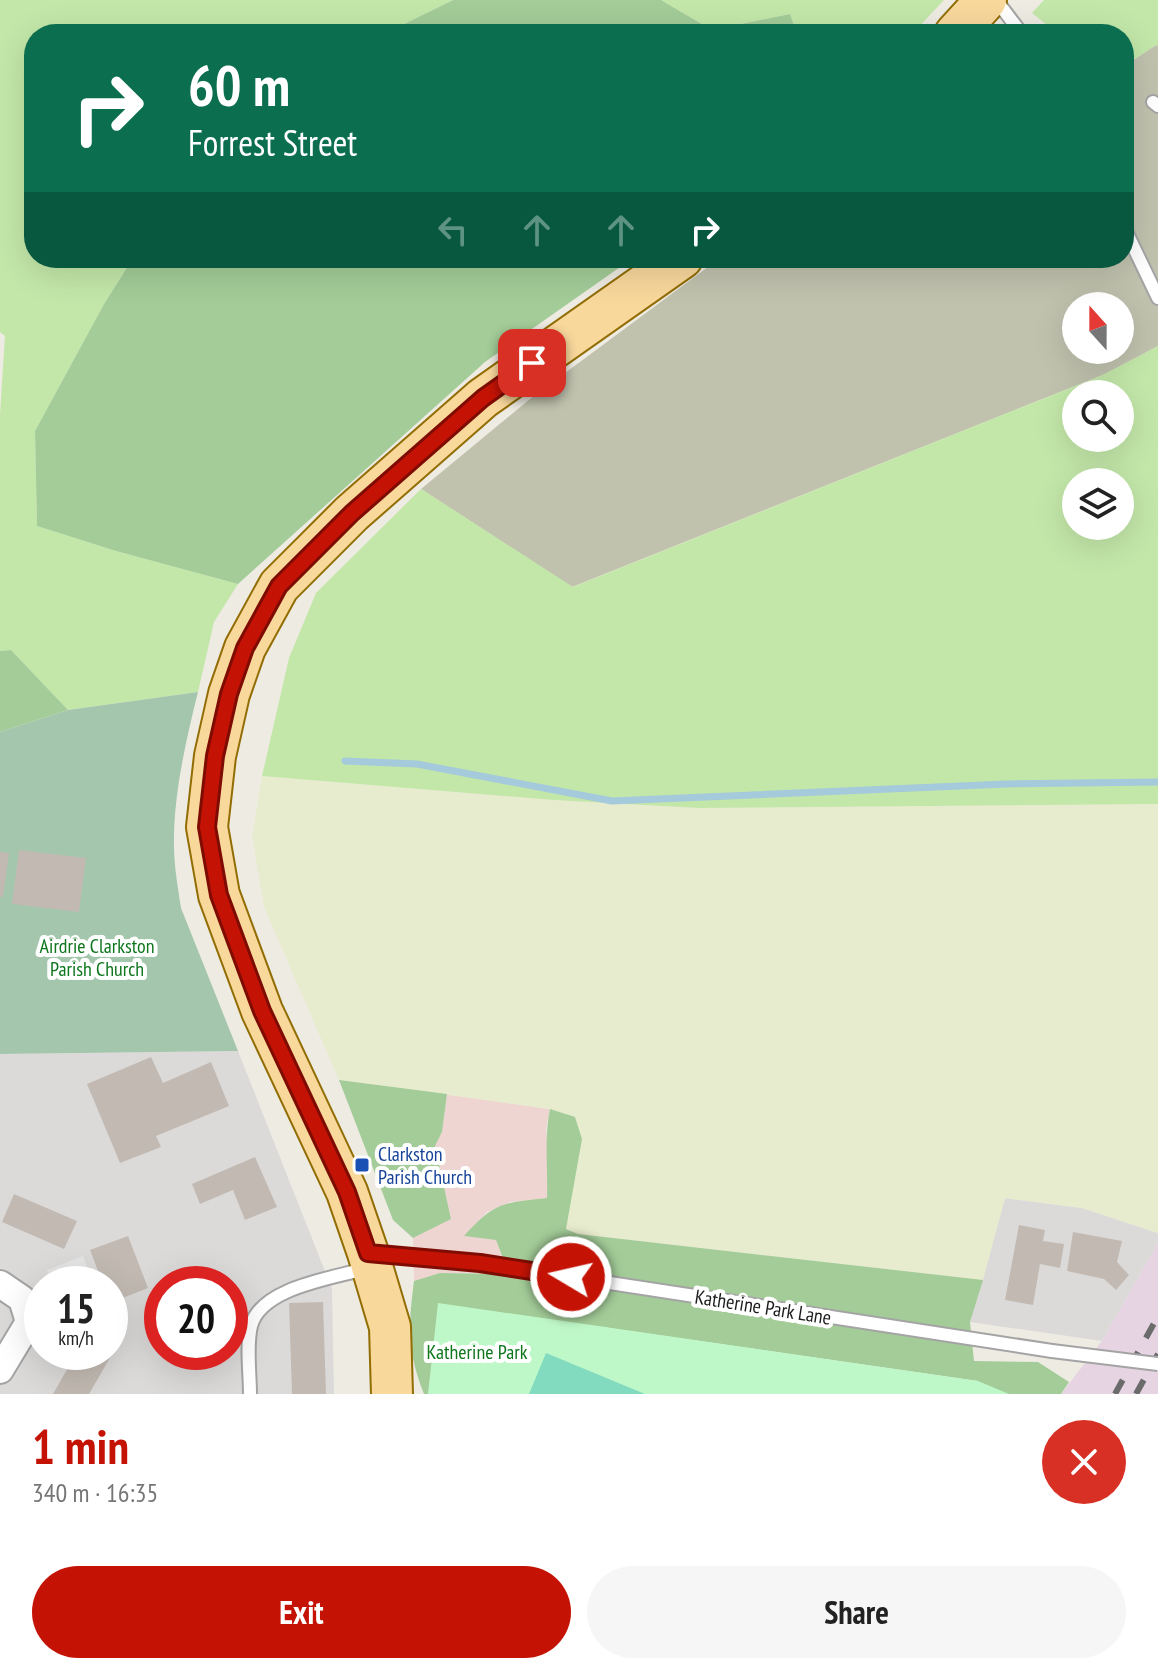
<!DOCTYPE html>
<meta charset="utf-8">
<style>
:root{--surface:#fff;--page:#f6f6f6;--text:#222;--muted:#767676;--accent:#c41305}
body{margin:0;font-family:"PT Sans Narrow",sans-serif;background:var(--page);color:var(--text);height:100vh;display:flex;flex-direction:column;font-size:30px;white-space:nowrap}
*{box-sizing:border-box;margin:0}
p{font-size:26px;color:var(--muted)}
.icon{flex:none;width:44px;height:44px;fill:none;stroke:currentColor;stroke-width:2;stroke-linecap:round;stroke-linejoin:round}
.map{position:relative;height:1394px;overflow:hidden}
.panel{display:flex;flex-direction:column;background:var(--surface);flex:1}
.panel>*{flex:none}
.top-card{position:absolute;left:24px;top:24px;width:1110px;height:244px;border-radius:32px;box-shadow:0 8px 32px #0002;background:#0b6e4f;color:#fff;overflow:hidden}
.needle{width:52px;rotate:339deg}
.tools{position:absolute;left:1062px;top:292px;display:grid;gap:16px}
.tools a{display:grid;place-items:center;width:72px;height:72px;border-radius:50%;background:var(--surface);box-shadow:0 8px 32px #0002;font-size:40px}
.speed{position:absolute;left:24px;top:1266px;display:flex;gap:16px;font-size:40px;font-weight:700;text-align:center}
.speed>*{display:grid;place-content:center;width:104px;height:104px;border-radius:50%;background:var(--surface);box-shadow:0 8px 32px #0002;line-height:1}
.speed small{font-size:20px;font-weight:400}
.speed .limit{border:12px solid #d22;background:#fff;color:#111}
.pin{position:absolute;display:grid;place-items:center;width:68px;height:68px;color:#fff;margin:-34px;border-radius:16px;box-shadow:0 4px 12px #0006}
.me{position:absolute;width:88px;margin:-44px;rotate:279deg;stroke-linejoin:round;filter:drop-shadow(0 0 6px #0008)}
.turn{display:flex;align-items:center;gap:28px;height:168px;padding:0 32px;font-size:36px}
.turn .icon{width:104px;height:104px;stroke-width:2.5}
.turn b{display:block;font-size:56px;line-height:68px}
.lanes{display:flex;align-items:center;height:76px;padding:0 32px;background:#0003;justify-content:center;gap:40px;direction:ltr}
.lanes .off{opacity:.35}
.round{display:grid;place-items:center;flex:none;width:84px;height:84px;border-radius:42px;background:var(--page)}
.overview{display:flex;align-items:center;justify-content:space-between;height:136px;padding:0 32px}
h1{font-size:48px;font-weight:700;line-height:60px;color:var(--accent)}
.primary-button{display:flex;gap:16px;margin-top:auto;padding:16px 32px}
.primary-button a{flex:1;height:92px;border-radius:48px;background:var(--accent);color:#fff;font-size:32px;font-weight:700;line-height:92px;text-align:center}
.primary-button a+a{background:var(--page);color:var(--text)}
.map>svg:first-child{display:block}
.residential{fill:#dbdad9;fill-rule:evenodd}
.commercial{fill:#eed5d2}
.industrial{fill:#e7d4e2}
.construction{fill:#c0c2ae;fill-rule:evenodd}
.farmland{fill:#e8ecce}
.grass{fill:#c3e7a9;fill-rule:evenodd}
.forest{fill:#a3cc98}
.cemetery{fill:#a4c6ac}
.park{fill:#bff8c8}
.pitch{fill:#82dbbf}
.parking{fill:#e5e5e5}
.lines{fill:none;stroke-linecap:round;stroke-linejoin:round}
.stream{stroke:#a4cadb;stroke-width:7}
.building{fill:#c2bab2}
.lane-casing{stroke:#a4a4a4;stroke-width:16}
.street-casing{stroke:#a4a4a4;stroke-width:30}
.primary-casing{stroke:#916d04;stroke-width:44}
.lane{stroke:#fff;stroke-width:12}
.street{stroke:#fff;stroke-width:26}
.primary{stroke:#f9d89c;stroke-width:40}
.rail{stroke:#6b6b6b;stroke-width:6;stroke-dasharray:16 16;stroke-linecap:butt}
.lane-bridge-casing{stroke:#a4a4a4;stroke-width:16;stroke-linecap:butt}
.lane-bridge{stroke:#fff;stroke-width:12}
.route-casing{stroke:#7f0c03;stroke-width:20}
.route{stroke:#c41305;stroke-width:14}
.transit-dot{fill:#1a4fb4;stroke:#fff;stroke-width:3}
.labels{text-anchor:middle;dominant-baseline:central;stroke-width:8;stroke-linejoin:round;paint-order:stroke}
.park-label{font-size:20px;fill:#0e771e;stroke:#fff}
.transit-label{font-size:20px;fill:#164399;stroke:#fff;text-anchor:start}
.street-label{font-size:20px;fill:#1d1d1d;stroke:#fff}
</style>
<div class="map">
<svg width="1158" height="1394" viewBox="0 0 1158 1394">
<rect width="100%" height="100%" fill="#eeebe2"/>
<path class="residential" d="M238,1051L332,1289L334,1394H0V1054ZM42,1284H110V1352H42ZM162,1284H230V1352H162Z
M1005,1198L1082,1208L1158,1233V1243L1102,1341L970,1322Z"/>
<path class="commercial" d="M447,1094L550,1109L546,1129L548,1150L547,1198L510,1202L487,1212L465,1236L496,1240L506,1266L501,1274L440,1273L414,1281L413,1238L451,1218L435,1146L442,1132Z"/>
<path class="industrial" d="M1158,1243V1394H1061L1102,1341Z"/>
<path class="construction" d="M1156,45L1158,46V346L1105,374L572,587L421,489L530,399L720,258H1124V66ZM1076,306H1120V350H1076Z"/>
<path class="farmland" d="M262,776L554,800L698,808L1158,804V1233L1082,1208L1005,1198L983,1280L578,1234L566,1228L582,1139L575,1117L550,1109L339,1080L264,907L252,836Z"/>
<path class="grass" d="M0,0H453L384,34H34V258H133L104,304L35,431L37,526L116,551L238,584L214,622L198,692L68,710L11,650L0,651V415L5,336L0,332Z
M661,0H944L912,34H797L790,14L712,30Z
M1044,0H1158V46L1156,45L1124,66V34H1058L1032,13Z
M1158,346V804L698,808L554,800L262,776L289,658L316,593L421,489L573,587L1105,374ZM1120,394V438H1076V394ZM1120,482V526H1076V482Z"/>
<path class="forest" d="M453,0H661L712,30L790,14L797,34H384Z
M133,258H633L485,362L238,584L116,551L37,526L35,431L104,304Z
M11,650L68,710L0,732V651Z
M339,1080L447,1094L442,1132L435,1146L451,1219L413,1238L393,1220Z
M550,1109L575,1117L582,1139L566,1229L578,1234L983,1280L970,1322L974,1361L1038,1362L1069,1382L1061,1394H985L978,1381L525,1316L443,1394H424C407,1350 408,1328 414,1281L440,1273L501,1274L506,1266L496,1240L464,1236C495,1202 502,1203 547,1198C548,1168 544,1137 550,1109Z"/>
<path class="cemetery" d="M198,692C186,740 173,796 174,846C174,866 178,888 181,908L238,1051L0,1054V732L68,710Z"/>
<path class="park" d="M438,1303L978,1381L1009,1394H428Z"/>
<path class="pitch" d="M546,1353L645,1394H529Z"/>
<path class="parking" d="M83,1256L94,1284H52L47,1270Z"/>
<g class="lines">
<path class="stream" d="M345,761L417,764L612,801L1006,784L1158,782"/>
</g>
<path class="building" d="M19,850L86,858L79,912L12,904Z
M0,852L9,853L3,897H0Z
M151,1057L163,1083L211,1062L229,1106L156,1136L161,1147L120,1163L87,1084Z
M255,1157L277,1207L245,1220L233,1190L200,1204L192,1184Z
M14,1194L77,1221L64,1249L2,1222Z
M1019,1225L1045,1230L1043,1241L1064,1244L1060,1268L1040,1264L1033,1305L1005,1300Z
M1073,1232L1122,1241L1117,1262L1129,1275L1116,1290L1104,1279L1067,1271Z
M128,1236L148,1288L110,1303V1284H103L90,1250Z
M323,1302L326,1394H292L289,1303Z
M110,1337L119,1342L89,1394H53L77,1352H110Z"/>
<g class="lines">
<g class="lane-casing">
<path id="lane" d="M996,0L1022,34
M1153,102L1158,106
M1124,227L1158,298
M374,1253L480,1263L1052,1351
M250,1394C250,1373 246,1346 251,1326C261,1287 334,1278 368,1268"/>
</g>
<g class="street-casing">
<path id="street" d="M0,1284L22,1299L29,1322L0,1370"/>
</g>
<g class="primary-casing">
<path id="primary" d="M955,34L986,0
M392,1394L390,1327L368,1253L347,1192L262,1011L219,895L207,827L215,756L229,694L245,648L279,586L352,513L483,398L682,258"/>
</g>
<use href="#lane" class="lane"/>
<use href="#street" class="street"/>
<use href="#primary" class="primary"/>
<path class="rail" d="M1115,1394L1158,1316
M1136,1394L1158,1354"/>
<g class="lane-bridge-casing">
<path id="lane-bridge" d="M1052,1351L1158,1364"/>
</g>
<use href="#lane-bridge" class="lane-bridge"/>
</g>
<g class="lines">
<g class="route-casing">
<path id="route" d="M532,363L483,398L352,513L279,586L245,648L229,694L215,756L207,827L219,895L262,1011L347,1192L368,1253L480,1263L571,1277"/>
</g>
<use href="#route" class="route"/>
</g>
<rect class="transit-dot" x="354" y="1157" width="16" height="16" rx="4"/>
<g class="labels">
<g class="park-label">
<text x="97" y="946">Airdrie Clarkston<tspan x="97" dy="23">Parish Church</tspan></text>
<text x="477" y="1352">Katherine Park</text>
</g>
<g class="transit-label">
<text x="378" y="1154">Clarkston<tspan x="378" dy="23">Parish Church</tspan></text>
</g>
<g class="street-label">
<text transform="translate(763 1307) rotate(9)">Katherine Park Lane</text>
</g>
</g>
</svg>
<div class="tools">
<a><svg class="needle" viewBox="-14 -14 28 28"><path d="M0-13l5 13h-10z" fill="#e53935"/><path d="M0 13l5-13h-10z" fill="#767676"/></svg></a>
<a><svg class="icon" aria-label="search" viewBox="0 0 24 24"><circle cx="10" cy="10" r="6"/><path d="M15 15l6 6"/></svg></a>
<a><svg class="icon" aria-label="layers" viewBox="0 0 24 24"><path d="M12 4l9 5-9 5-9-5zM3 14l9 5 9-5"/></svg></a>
</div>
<div class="speed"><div>15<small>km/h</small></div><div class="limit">20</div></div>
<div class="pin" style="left:532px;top:363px;background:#d93025"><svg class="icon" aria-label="arrive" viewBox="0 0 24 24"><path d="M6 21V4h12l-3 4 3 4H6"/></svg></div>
<svg class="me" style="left:571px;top:1277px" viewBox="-20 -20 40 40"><circle r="17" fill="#c41305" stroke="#fff" stroke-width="3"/><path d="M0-11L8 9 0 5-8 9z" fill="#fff"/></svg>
<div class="top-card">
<div class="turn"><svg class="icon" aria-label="right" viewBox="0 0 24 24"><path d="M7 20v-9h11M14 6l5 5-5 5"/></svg><div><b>60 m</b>Forrest Street</div></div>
<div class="lanes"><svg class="icon off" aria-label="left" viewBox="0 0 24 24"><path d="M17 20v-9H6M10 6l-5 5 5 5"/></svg><svg class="icon off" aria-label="ahead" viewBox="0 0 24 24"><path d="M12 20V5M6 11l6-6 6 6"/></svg><svg class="icon off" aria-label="ahead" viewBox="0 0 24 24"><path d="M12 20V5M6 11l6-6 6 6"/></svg><svg class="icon" aria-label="right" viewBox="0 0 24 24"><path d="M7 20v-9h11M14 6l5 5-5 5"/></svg></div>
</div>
</div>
<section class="panel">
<div class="overview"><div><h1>1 min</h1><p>340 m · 16:35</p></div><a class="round" style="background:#d93025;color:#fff"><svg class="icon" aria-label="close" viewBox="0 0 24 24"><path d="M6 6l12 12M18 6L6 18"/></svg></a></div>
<div class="primary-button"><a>Exit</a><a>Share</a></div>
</section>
